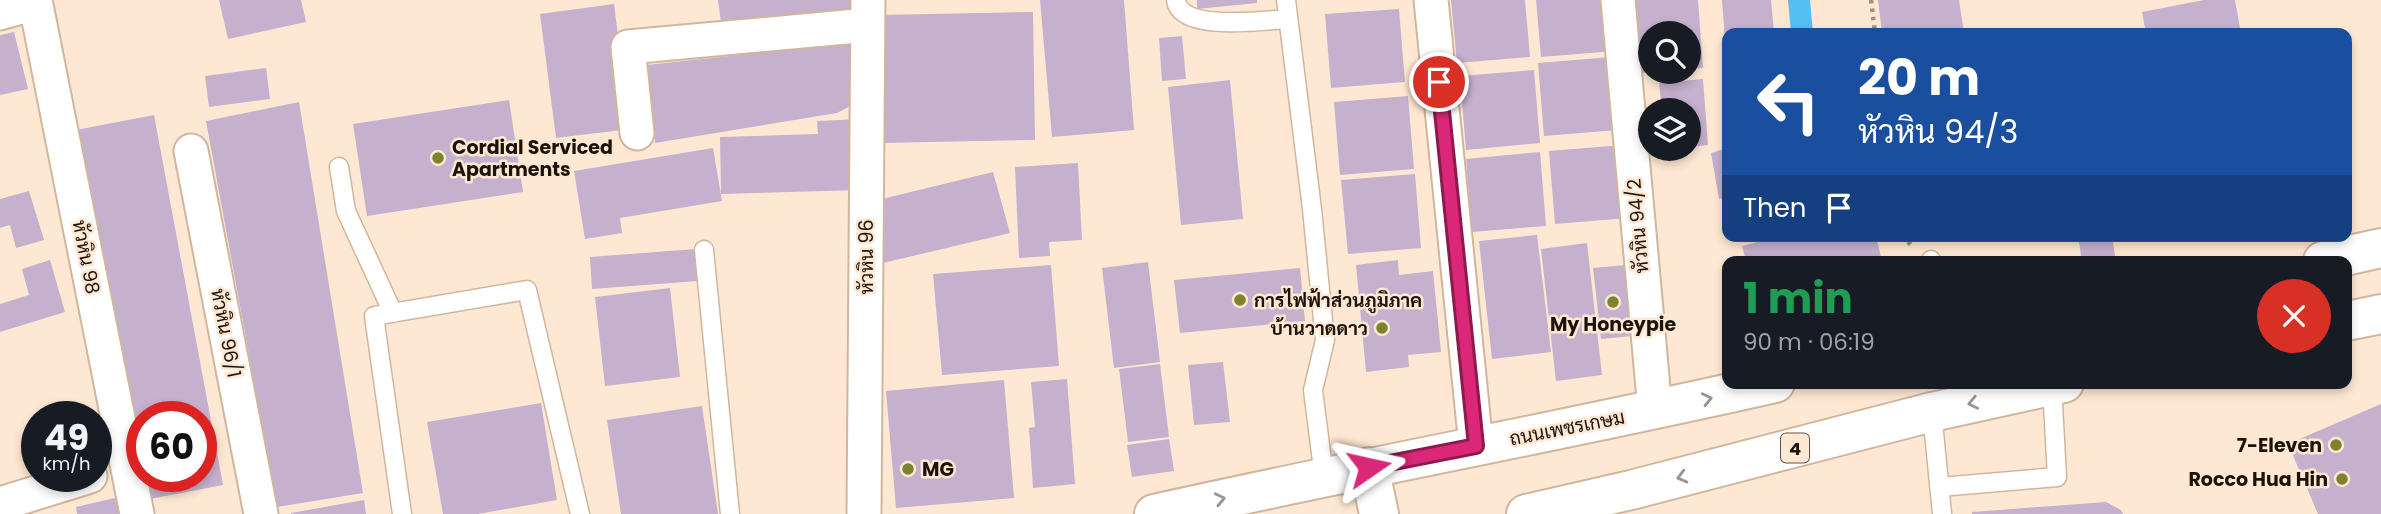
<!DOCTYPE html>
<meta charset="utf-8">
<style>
:root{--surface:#171b24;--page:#242831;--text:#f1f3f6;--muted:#9ea1a6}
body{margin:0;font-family:Poppins,Sarabun,sans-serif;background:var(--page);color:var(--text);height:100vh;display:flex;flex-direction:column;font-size:26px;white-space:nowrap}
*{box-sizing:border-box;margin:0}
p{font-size:23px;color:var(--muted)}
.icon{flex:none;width:38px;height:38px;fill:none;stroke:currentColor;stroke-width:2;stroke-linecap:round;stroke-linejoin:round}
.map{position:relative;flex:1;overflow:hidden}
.panel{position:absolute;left:1722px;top:256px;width:630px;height:133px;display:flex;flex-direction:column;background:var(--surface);border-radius:14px;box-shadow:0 4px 10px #0003}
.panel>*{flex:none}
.hud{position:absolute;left:1722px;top:28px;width:630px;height:214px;border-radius:14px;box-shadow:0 4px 10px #0003;background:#1a4fa0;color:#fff;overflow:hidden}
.fabs{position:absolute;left:1638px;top:21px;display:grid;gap:14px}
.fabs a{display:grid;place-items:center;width:63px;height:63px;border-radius:50%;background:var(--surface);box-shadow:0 4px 10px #0003;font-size:35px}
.speed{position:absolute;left:21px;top:401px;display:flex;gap:14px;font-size:35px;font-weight:700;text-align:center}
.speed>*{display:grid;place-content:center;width:91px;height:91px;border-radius:50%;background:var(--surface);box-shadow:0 4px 10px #0003;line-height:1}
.speed small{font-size:18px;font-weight:400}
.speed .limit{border:10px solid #d22;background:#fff;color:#111}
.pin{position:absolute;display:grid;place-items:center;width:60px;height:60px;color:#fff;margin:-30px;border:4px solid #fff;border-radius:50%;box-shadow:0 2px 7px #0007}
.me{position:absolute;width:77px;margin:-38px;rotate:79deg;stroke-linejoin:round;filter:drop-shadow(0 0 5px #0008)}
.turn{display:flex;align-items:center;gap:24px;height:147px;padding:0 21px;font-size:32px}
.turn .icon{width:91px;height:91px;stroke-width:2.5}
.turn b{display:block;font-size:49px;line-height:60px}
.then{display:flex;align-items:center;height:66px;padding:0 21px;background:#0003;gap:14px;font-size:26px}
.round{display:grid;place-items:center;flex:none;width:74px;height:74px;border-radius:37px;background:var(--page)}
.headline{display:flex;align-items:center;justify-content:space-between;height:119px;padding:0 21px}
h1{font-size:42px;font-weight:700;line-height:52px;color:#1e9e55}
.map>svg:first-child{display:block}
.water{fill:#54bff2}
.building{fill:#c5b0cd}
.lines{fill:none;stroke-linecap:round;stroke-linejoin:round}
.lane-casing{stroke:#d1b69c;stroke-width:21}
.street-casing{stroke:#d1b69c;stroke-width:37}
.primary-casing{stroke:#d1b69c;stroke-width:42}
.path{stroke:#a29080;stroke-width:4.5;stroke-dasharray:3.5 5;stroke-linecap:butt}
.lane{stroke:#fff;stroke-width:18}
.street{stroke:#fff;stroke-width:33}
.primary{stroke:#fff;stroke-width:38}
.oneway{stroke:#989490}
.route-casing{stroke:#8e194d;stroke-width:18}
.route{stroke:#db2777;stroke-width:12}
.poi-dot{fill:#7c832e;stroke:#ffe8d3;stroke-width:2.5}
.labels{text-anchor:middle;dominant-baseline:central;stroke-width:5;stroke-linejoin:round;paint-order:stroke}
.shield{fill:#ffe8d3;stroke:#5f5245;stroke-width:2}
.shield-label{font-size:18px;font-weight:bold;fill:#1b1208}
.poi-label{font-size:19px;font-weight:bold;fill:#1b1208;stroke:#ffe8d3;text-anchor:start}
.street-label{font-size:19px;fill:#1b1208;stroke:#ffe8d3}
</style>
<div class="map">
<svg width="2381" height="514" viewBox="0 0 2381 514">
<rect width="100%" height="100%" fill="#ffe8d3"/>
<path class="water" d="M1788,0H1810L1813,33H1791Z"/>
<path class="building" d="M219,0H301L306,22L228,39Z
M718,0H855V13L722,30Z
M1040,0H1124L1134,130L1052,137Z
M1197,0H1257V3L1197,9Z
M1451,0H1525L1530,57L1457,63Z
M1536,0H1610L1615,51L1541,57Z
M1628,0H1698L1703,68L1689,69V33H1650V72L1633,74Z
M1722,0H1771L1774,33H1727V39L1725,40Z
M1878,0H1959L1964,33H1882Z
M2204,0H2235L2241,33H2146L2142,12Z
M614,4L630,129L556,138L540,14Z
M1399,9L1405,82L1331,88L1325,14Z
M1033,12L1035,140L882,143L879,15Z
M14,32L28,89L0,95V35Z
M1182,36L1186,79L1162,81L1159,38Z
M860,42L862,100L837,113L655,143L647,65Z
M1611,57L1618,130L1544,136L1538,63Z
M266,68L270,99L209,107L205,76Z
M1534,70L1540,143L1466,150L1460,76Z
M1703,79L1708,145L1689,147V110H1662L1659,83Z
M1230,80L1243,219L1181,225L1168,87Z
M1408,96L1414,169L1340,175L1334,102Z
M509,100L523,192L367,216L353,124Z
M299,102L363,493L277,507L206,121Z
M154,115L223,485L145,500L141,476H201V416H142V472L76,130Z
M860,119L862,190L721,194L720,137L818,134L817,121Z
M1623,145L1629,218L1555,224L1549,151Z
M713,148L722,201L620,218L622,233L585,239L574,171Z
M1727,148V197L1719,199L1711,153Z
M1540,152L1546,226L1472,232L1466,159Z
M1078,163L1082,240L1049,242L1050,256L1019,258L1015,167Z
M993,172L1010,233L883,263L882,199Z
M1415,174L1421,248L1348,254L1341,180Z
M29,191L44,240L16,248L10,225L0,228V199Z
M1537,235L1551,352L1492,359L1479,241Z
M1782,236H1876L1882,261H1746L1742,246Z
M2078,236H2112L2115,256L2082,261Z
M1587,243L1602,375L1556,381L1541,249Z
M696,249L698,281L592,289L590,257Z
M50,260L65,312L0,332V304L29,295L22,269Z
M1398,260L1399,275L1433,271L1441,352L1408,355L1409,367L1366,372L1356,265Z
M1148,262L1160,362L1114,368L1102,268Z
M1051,265L1059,366L942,375L933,274Z
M1625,265L1632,336L1601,339L1593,268Z
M1300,268L1305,321L1180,333L1174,280Z
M670,288L680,377L605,386L595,297Z
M1223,362L1230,422L1194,425L1188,365Z
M1160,364L1169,437L1128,442L1119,369Z
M1067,379L1075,484L1033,488L1029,428L1035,427L1031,382Z
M1004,380L1014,498L896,508L886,391Z
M541,403L557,500L478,514H443L427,422Z
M2381,404V514H2318L2288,444Z
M702,406L718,514H621L607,420Z
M1169,439L1174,471L1132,477L1127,445Z
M119,497L123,514H77L76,507Z
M364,500L366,514H291V513Z
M2106,502L2121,510L2123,514H1972V512Z"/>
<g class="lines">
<g class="lane-casing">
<path id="lane" d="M1176,0C1180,33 1265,20 1288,19
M1286,0L1312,209L1325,340L1313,390L1324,477
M339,167L346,211L393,313
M704,250L730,514
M1931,260V261
M1932,412L1942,514
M1940,487L2057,477L2052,386
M402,514L374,316L527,290L580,514"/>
</g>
<g class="street-casing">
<path id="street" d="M35,0L137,514
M1431,0L1476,446
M1618,0L1655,410
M0,13L35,3
M637,133L628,47L868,25
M191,151L261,514
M0,504L90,476
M864,514L868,0"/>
</g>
<g class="primary-casing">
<path id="primary" d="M2323,261L2381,248
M2347,321L2381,314
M1369,467L1379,514
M1154,514C1360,468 1568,430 1775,383
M1526,514L1631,490L1932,412L2064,383"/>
</g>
<path class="path" d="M1871,0L1875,33
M1902,236L1911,245"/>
<use href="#lane" class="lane"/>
<use href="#street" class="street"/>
<use href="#primary" class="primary"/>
</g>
<defs><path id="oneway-chevron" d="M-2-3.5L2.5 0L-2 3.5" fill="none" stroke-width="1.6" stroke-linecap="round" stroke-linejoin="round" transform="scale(1.75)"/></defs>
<g class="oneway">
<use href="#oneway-chevron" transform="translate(1707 399) rotate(-13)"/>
<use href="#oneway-chevron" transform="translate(1973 403) rotate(168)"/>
<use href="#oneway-chevron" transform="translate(1682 477) rotate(165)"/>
<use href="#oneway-chevron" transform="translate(1220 499) rotate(-13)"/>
</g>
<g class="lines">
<g class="route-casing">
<path id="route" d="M1369,467L1476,446L1439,82"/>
</g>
<use href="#route" class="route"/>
</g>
<g class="poi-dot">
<circle cx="438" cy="158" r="7"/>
<circle cx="1240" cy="300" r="7"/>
<circle cx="1613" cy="302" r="7"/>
<circle cx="1382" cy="328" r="7"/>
<circle cx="2336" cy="445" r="7"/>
<circle cx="908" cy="469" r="7"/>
<circle cx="2342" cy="479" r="7"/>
</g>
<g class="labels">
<rect class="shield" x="1781" y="433.5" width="28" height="29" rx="5"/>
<g class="shield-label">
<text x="1795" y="448">4</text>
</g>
<g class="poi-label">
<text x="452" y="147">Cordial Serviced<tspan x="452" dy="22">Apartments</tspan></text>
<text x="1254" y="300">การไฟฟ้าส่วนภูมิภาค</text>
<text x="1613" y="324" text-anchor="middle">My Honeypie</text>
<text x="1368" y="328" text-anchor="end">บ้านวาดดาว</text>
<text x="2322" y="445" text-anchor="end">7-Eleven</text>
<text x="922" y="469">MG</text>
<text x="2328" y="479" text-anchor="end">Rocco Hua Hin</text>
</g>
<g class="street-label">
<text transform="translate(1638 226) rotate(-95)">หัวหิน 94/2</text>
<text transform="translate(86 257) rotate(79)">หัวหิน 98</text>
<text transform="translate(866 257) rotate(-90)">หัวหิน 96</text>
<text transform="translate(226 333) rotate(79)">หัวหิน 96/1</text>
<text transform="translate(1567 428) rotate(-11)">ถนนเพชรเกษม</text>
</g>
</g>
</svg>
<div class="fabs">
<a><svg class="icon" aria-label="search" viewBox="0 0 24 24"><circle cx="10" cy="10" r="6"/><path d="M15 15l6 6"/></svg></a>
<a><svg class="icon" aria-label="layers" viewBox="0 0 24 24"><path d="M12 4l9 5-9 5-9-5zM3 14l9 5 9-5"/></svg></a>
</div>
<div class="speed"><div>49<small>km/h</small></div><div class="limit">60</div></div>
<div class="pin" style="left:1439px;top:82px;background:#d93025"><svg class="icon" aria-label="arrive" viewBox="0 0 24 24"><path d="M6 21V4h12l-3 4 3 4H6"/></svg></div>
<svg class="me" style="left:1369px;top:467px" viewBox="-20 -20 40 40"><path d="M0-17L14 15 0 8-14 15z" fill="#db2777" stroke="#fff" stroke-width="4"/></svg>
<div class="hud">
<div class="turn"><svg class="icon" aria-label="left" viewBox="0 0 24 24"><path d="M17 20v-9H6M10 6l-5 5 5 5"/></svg><div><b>20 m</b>หัวหิน 94/3</div></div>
<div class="then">Then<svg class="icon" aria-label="arrive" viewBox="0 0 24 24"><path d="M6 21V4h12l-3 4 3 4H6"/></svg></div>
</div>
<section class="panel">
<div class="headline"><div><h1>1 min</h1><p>90 m · 06:19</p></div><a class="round" style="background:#d93025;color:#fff"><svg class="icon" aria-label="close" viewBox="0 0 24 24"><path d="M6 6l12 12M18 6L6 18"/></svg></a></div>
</section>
</div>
